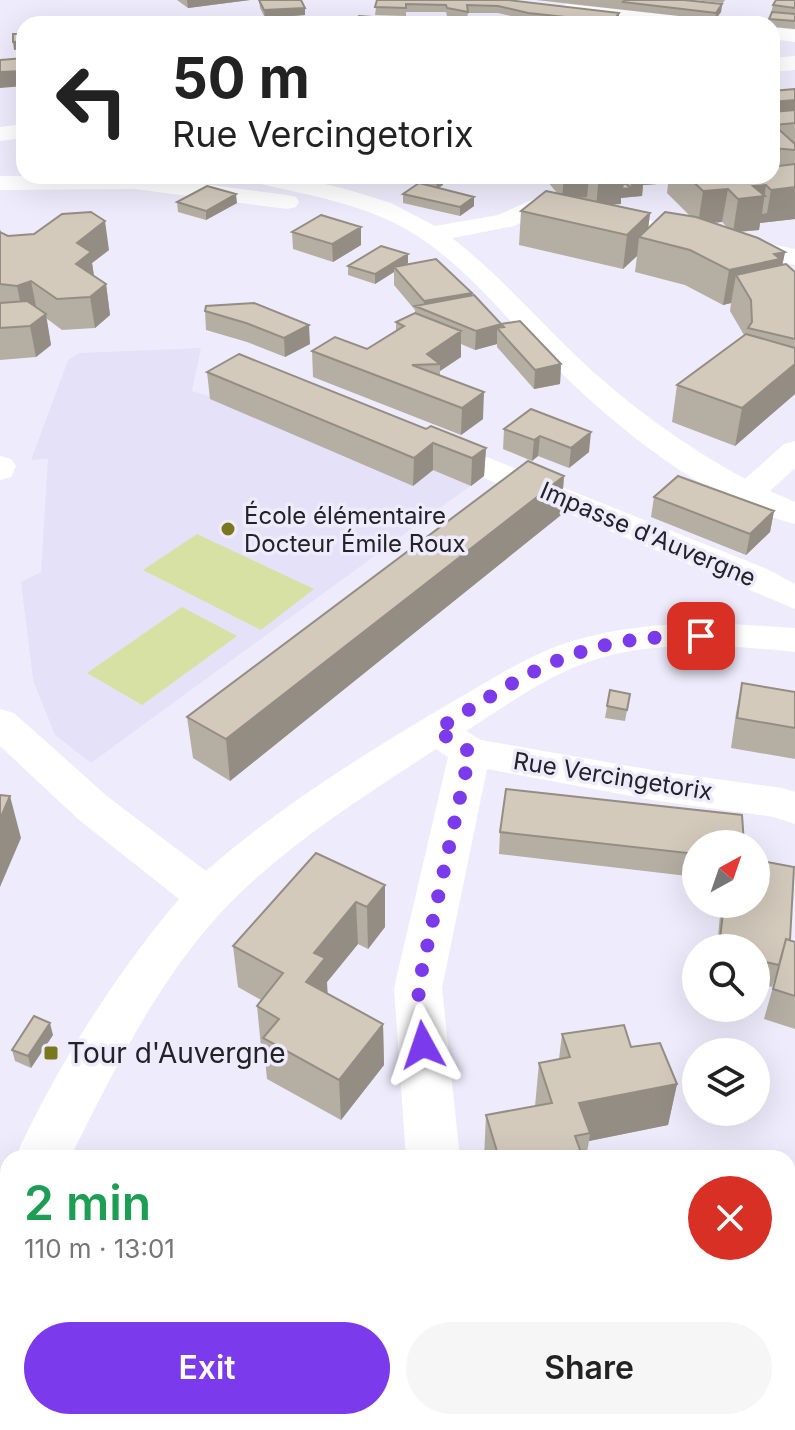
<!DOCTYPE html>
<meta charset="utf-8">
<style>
:root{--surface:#fff;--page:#f6f6f6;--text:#222;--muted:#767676;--accent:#7c3aed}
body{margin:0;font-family:Inter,sans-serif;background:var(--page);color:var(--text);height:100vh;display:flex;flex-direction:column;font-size:30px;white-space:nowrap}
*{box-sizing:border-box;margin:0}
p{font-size:26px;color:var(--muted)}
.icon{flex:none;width:44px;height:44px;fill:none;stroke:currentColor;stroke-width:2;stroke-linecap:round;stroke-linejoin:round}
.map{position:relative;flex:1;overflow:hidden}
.details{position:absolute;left:0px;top:1150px;width:796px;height:280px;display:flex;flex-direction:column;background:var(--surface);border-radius:24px 24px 0 0;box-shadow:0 8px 32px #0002}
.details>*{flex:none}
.hud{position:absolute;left:16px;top:16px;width:764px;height:168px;border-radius:24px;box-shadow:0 8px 32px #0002;background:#fff;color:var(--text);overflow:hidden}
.needle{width:52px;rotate:40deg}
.controls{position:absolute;left:682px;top:830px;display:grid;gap:16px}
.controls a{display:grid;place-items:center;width:88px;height:88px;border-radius:50%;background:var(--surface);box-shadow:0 8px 32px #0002;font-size:40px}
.pin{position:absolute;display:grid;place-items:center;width:68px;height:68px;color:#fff;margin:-34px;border-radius:16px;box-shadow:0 4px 12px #0006}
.me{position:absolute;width:88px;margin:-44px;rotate:355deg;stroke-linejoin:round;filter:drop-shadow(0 0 6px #0008)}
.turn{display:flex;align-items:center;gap:28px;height:168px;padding:0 24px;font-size:36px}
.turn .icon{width:104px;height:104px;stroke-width:2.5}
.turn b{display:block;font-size:56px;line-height:68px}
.round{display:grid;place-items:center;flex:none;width:84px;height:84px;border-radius:42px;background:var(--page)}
.overview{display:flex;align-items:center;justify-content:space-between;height:136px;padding:0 24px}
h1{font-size:48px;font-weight:600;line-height:60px;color:#1e9e55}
.cta{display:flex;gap:16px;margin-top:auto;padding:16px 24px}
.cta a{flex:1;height:92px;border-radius:48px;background:var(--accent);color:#fff;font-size:32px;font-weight:600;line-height:92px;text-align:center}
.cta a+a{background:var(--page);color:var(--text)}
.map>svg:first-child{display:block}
.built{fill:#e5e1f8}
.green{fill:#d8e1a4}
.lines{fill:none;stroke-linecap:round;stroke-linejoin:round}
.minor{fill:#fff;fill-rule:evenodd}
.secondary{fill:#fff;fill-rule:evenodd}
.wall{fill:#b5aea2;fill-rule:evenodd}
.shaded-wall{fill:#948d84}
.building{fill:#d3cabc;stroke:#948d84;stroke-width:2}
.route{stroke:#7c3aed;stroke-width:14;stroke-dasharray:0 25.2}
.poi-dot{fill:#7a781e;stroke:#eeecfc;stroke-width:3}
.labels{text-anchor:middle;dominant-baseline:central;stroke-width:7;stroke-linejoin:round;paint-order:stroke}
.poi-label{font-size:24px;fill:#232227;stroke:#eeecfc;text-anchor:start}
.street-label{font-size:24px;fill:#232227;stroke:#eeecfc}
.near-poi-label{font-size:28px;fill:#232227;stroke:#eeecfc;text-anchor:start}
</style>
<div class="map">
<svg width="795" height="1430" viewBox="0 0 795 1430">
<rect width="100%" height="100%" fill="#eeecfc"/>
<path class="built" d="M201,348L192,391L484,476L91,763L55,735L33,680L21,582L41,572L48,459L31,460L68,360L79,353Z"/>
<path class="green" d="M197,534L314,589L261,630L143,570Z
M182,607L237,636L142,705L87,673Z"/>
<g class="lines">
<path class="minor" d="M566,4L697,18L706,24H649L560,13L557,9Z
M772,27L795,30V42L772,39Z
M0,176H143L287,195L296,197L299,202L296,207L287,209L135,189L0,190Z
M245,176H292L349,190L391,203L435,226L498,215L536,198L795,249V265L540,213L514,226L452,238C496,272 532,313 572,352C624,402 681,444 745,479L784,444L795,441V468L770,491L795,502V524C701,501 602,416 536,348C497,307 460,262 411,232C361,202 304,195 249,181Z
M434,436L767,569L795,584V609L423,452L418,445L423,438Z
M0,456L11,459L16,466L11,477L0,480Z
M716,623L795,628V652C728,645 653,639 588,662C545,677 505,706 466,731L481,740L658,771L782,788L795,792V824L774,817L658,801L487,769L442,988L460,1158H406L394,988L448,757L436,749C366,795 290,842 231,902C161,973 114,1070 70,1158H15C57,1066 114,976 179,899L78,819L0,746V709L14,713L108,797L206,871C280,806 367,752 452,702C487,682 522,659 560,645C610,628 664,623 716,623Z
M8,1206V1275L0,1278V1209Z
M795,1361V1426L790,1430H723L726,1422H788V1363Z
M469,1422H531L533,1430H471Z"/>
<path class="secondary" d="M795,56V70L772,72V58Z
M24,124V138L0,141V127Z"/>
</g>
<path class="wall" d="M177,0H250L188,8Z
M259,0L305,15L265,18L260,8Z
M377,0H507L619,21L616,24H560L528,20L498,13H468L467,19L447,16L446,12H406V16L375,15Z
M536,0H684L722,4L721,12L715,20Z
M694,0H725L723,3Z
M795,0V29L772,27V24H768L773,5Z
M795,89V219L760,223L759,230L739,232L785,252L782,265L795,272V394L735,446L672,422L677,385L744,335L730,311L731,303L723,305L685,285L635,272L637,256L623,269L519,245L521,211L557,193L543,176H658L657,184L643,185L642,196L621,198V204H612L650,213L648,228L690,216L667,193L669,176H772V91ZM722,222L729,229L712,223Z
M382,176H409V177L383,179Z
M443,176V185L439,188L474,197V206L460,216L403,203V194L426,185V178Z
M177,202L237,203L206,220L178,212Z
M361,227V245L333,262L293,249L292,232Z
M0,229L1,232L8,236L109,250L92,263L94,277L106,284L110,315L95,328L62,330L46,318L51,345L36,357L0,360Z
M408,254V263L406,265L472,293V296L501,324L561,364L560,384L534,389L497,347V344L475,350L461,344V357L440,371V375L483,419L461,435L313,377L312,351L367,349L396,331V322L415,313V310L394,285V272L375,284L348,275V266Z
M206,306L310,344L285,357L247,342L206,330L205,311Z
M207,372L426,429L486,448L484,476L471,486L433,470L413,486L210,399Z
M531,409L589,452L569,468L538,456L532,461L503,449L504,429Z
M564,476L561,515L230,781L193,758L187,717Z
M654,497L774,511L770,532L746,555L651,517Z
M742,683L795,692V759L731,748L736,713Z
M610,690L630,694L625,721L605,718Z
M500,832L696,844V877L499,854Z
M385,885V927L368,949L358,944L327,982V994L383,1024L384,1065L341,1120L267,1079L264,1049L261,1047L257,1006L261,1000L238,987L233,946Z
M721,904H756L790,940L795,942V1029L764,1019L778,969L772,987L756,983V948H717Z
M562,1034L631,1047L677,1084L668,1125L589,1141L586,1158H484L486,1115L535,1106L539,1063L559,1059Z
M53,1035L31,1068L15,1061L12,1050Z"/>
<path class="shaded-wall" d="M187,0H250L188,8Z
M722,4L721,12L715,20L716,13Z
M305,8V15L265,18L264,10Z
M619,13V21L616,24H611L612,22Z
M24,41V49L14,50L13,42Z
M24,71V86L0,88V72Z
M795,100V116L772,118V102Z
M443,176V185L436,189L437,180Z
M564,176H589L587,197L562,199Z
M599,176H627L626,189L631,188L630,197L621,198V204L596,206Z
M632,176H658L657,184L643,185L642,196L630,197Z
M766,185L762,214L767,213L771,190L795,187V219L760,223L759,230L733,232L738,199L753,186Z
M728,189L722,222L698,224L703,191Z
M236,194L237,203L206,220V211Z
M474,197V206L460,216V207Z
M650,213L647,239L639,237L637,256L623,269L627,235Z
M105,221L109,250L92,263L95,282L76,264L77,243Z
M361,227V245L333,262L332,244Z
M785,252L778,287L736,275L731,303L723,305L729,270L774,254Z
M408,254V263L397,270L394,267V272L375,284V274Z
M31,281L37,311L23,316L17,286Z
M106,284L110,315L95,328L90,297Z
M472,293L471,311L424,309V301Z
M46,314L51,345L36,357L30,326Z
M501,324L500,331L497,328V344L475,350L476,331Z
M309,325L310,344L285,357L284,338Z
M461,331V357L440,371V364L427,354Z
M561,364L560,384L534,389L535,370Z
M795,364V394L735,446L742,408Z
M484,392L483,419L461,435L462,408Z
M591,432L589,452L569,468L571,448Z
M540,436L538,456L532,461L534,440Z
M433,443V470L413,486L414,458Z
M486,448L484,476L471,486L472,458Z
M564,476L561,515L230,781L226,739Z
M774,511L770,532L746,555L750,534Z
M10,796L21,838L0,887V819Z
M385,885V927L368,949L367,907Z
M356,902L358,944L327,982L328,999L306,982L314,953Z
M50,1023L53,1035L31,1068L28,1056Z
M383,1024L384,1065L341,1120L339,1080Z
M677,1084L668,1125L589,1141L590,1133L579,1103Z"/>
<path class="building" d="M259,0H301L305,8L264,10Z
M377,0H507L619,13L612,22L528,13L498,6L467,5L468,12L447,8L446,5L406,4V8L375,7Z
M625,0H684L722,4L716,13L623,2Z
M776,0H795V8L773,5Z
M772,12L795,14V21L769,19Z
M359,16L371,17L369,24H357Z
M13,34H24V41L13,42Z
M24,58V71L0,72V60Z
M795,89V100L772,102V91Z
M795,110V123L774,125L795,144V150L772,148V112Z
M772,159L779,166L795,164V187L771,190L766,185L753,186L765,196L738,199L728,189L703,191L687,176H772Z
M429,176H443L437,180L426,178Z
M419,183L474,197L460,207L403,194Z
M623,184H626L631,188L622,189Z
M207,186L236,194L206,211L177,202Z
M546,191L650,213L627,235L521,211Z
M91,212L105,221L77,243L91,252L76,264L106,284L90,297L57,299L31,281L17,286L0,284V232L8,236L34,234L62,214Z
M665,212L696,217L758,238L785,252L774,254L780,259L729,270L690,250L639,237Z
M321,215L361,227L332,244L292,232Z
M381,246L408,254L375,274L348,266Z
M436,259L472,293L424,301L394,267Z
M786,264L795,272V339L748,328L752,322L751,300L736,275Z
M474,295L501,324L520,321L561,364L535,370L497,328L504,327L501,324L476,331L415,306Z
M27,301L46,314L30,326L0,328V303Z
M254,303L309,325L284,338L246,323L205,311L206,306Z
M415,313L461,331L427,354L440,364L412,365L484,392L462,408L312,351L335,337L367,349L404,326L396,322Z
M746,334L795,348V364L742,408L677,385Z
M239,354L426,429L431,426L486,448L472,458L433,443L414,458L207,372Z
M531,409L591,432L571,448L540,436L534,440L504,429Z
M528,461L564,476L226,739L187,717Z
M678,476L774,511L750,534L654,497Z
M742,683L795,692V728L737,718Z
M610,690L630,694L627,710L607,706Z
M506,789L742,815L744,844H696V854L500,832Z
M0,795L10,796L0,819Z
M316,853L385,885L367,907L356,902L314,953L325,958L306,982L383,1024L339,1080L263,1038L279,1019L257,1006L283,973L233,946Z
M756,860L794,867L790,940L786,939L779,965L756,960V948H719L724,904H756Z
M786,939L795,942V996L773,989Z
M34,1016L50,1023L28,1056L12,1050Z
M624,1025L631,1047L660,1043L677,1084L579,1103L590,1133L575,1136L583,1158H499L486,1115L552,1103L539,1063L570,1057L562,1034Z
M247,1422H345L344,1426L363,1425V1430H247Z"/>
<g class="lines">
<path class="route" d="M423,1045L418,988L470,752L436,730C481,703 533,666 584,651C622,639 661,636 701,636"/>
</g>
<g class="poi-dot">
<circle cx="228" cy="529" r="8"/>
<rect x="43" y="1045" width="16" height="16" rx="4"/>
</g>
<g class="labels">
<g class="poi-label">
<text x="244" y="515">École élémentaire<tspan x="244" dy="28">Docteur Émile Roux</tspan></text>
</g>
<g class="street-label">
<text transform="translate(648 534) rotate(23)">Impasse d'Auvergne</text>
<text transform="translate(613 776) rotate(9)">Rue Vercingetorix</text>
</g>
<g class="near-poi-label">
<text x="67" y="1053">Tour d'Auvergne</text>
</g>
</g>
</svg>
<div class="controls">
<a><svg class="needle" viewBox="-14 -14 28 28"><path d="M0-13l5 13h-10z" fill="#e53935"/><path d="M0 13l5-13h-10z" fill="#767676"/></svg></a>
<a><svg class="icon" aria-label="search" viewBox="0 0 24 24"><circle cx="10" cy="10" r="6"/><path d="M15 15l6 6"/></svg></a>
<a><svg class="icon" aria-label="layers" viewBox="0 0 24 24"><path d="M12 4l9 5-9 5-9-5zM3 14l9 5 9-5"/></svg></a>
</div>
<div class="pin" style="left:701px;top:636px;background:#d93025"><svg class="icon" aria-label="arrive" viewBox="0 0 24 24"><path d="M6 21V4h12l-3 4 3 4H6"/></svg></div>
<svg class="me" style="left:423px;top:1045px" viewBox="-20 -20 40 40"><path d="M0-17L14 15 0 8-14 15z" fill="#7c3aed" stroke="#fff" stroke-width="4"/></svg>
<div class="hud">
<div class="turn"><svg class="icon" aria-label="left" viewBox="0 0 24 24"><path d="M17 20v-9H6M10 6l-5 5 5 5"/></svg><div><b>50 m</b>Rue Vercingetorix</div></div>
</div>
<section class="details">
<div class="overview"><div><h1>2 min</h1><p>110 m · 13:01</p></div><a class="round" style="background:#d93025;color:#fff"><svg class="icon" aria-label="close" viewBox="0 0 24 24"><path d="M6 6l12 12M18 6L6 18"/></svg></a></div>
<div class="cta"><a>Exit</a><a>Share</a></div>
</section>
</div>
